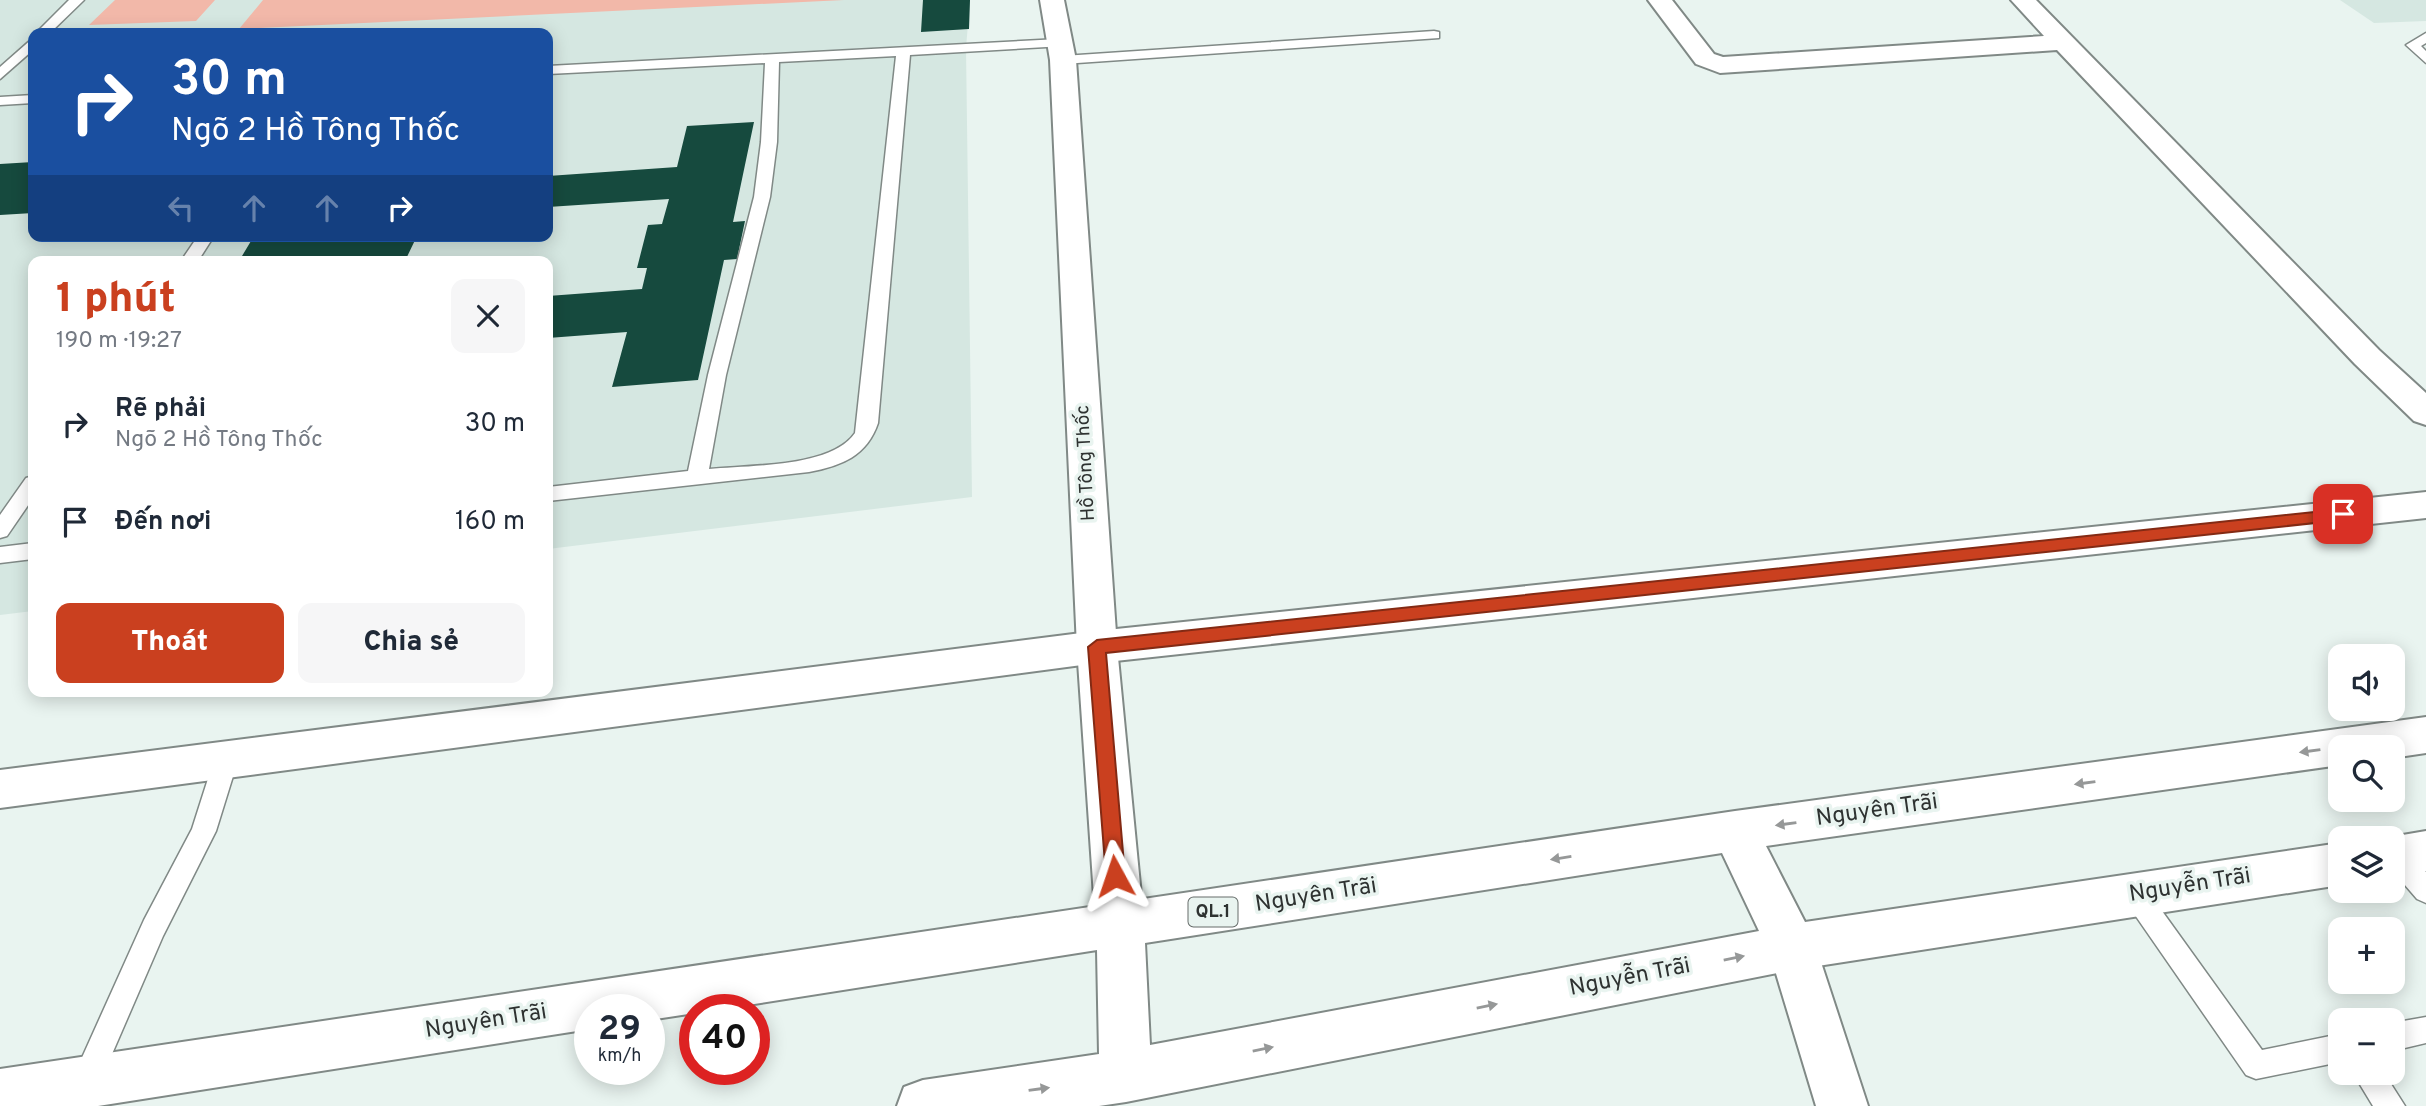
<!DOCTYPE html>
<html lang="vi">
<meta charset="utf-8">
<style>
:root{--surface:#fff;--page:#f6f6f7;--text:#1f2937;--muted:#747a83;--accent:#ca401f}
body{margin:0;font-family:Overpass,sans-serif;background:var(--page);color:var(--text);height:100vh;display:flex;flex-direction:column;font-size:26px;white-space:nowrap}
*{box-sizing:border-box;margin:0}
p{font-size:23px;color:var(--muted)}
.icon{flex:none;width:38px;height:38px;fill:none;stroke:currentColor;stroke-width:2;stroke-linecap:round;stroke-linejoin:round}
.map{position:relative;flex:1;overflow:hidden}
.drawer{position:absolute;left:28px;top:256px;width:525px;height:441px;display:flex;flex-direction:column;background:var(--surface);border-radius:14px;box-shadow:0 4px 18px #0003}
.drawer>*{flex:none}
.hud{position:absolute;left:28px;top:28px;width:525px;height:214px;border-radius:14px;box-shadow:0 4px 18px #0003;background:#1a4fa0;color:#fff;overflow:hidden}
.buttons{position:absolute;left:2328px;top:644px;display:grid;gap:14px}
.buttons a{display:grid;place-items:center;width:77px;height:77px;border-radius:14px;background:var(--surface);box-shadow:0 4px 18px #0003;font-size:35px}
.speed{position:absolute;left:574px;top:994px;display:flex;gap:14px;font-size:35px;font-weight:700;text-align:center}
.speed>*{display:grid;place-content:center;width:91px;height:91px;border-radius:50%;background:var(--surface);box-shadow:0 4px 18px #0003;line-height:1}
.speed small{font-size:18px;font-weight:400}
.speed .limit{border:10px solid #d22;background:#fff;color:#111}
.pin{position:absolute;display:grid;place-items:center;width:60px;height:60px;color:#fff;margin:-30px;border-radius:14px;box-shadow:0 4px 10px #0006}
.me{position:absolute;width:77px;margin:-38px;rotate:355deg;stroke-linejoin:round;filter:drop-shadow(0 0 5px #0008)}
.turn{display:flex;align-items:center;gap:24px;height:147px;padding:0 28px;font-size:32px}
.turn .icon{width:91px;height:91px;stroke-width:2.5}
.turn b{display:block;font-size:49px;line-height:60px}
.lanes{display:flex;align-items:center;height:66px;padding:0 28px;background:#0003;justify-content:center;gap:35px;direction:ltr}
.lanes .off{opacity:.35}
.round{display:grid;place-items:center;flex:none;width:74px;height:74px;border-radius:14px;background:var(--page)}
.overview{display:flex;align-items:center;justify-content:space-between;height:119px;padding:0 28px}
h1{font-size:42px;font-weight:800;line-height:52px;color:var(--accent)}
.cta{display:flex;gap:14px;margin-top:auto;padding:14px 28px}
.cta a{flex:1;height:80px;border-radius:14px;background:var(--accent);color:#fff;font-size:28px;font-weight:800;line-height:80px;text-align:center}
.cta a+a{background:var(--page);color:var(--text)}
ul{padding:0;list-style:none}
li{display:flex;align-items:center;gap:21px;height:98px;padding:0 28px}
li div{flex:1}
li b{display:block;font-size:26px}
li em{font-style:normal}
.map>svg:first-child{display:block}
.built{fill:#d5e7e1;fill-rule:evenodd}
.green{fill:#f2b8a9}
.building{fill:#164a3e}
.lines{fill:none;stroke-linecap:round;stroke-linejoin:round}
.service-casing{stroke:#808986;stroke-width:3}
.minor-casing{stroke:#808986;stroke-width:4}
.tertiary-casing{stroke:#808986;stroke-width:4}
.primary-casing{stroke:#808986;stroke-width:4}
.service{fill:#fff;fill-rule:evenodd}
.minor{fill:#fff;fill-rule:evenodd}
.tertiary{fill:#fff;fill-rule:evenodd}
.primary{fill:#fff;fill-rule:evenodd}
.oneway{fill:#969898}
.route{fill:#ca401f;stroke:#832a14;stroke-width:2}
.labels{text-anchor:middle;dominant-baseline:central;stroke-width:7;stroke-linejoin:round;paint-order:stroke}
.shield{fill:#e9f4f0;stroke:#666c6a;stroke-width:2}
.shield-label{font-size:18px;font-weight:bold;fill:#2e3231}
.street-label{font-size:19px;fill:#2e3231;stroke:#e9f4f0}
.near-street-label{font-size:23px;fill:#2e3231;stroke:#e9f4f0}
</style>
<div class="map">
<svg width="2426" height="1106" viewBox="0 0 2426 1106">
<rect width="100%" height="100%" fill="#e9f4f0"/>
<path class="built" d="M0,0H970L966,48L972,497L548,549V261H33V611L0,615ZM33,33H548V236H33Z
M2340,0H2426V21L2374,23Z"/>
<path class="green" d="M115,0H215L196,21L89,25Z
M263,0H844L239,29Z"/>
<path class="building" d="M923,0H970L969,29L921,32Z
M754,122L733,222L745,221L737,259L724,260L698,380L612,387L627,332L548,338V296L642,289L647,268H637L648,225L662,224L669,199L548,207V176L677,167L687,126Z
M33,162V213L0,215V164Z
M254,236H417L405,261H239Z"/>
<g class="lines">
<g class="service-casing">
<path id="service" d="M69,0H84L50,33H36Z
M1434,31L1439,32V38L1063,64L1056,60L1063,56Z
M2426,33V43L2421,46L2426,51V63L2406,45Z
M33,38V50L0,79V67Z
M1059,39L1066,43L1064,46L910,55L878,423C867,456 841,466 809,472L548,501V487L688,471L708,375L754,197L761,142L765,63L548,74V66ZM896,56L855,433C831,468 748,465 709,469L726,375L770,197L777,142L779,62Z
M33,95V103L0,105V97Z
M198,236H214L198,261H181Z
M33,476V498L7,536L0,538V515L26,478Z
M33,543V559L0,563V547Z
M226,750L234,753L238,760L216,831L163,936L96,1091L86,1095L76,1091L72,1081L76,1071L144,920L192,829L214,760L218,753Z
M2395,844L2404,847L2426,872V903L2417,899L2392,870V845Z
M2135,882L2144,886L2262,1050L2340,1034V1062L2256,1079L2246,1075L2126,902L2122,894L2126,886Z
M2426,1017V1043L2392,1051V1023Z
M2353,1073H2384L2405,1106H2373Z"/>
</g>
<g class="minor-casing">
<path id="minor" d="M1648,0H1672L1714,54L1723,57L2044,36L2011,0H2036L2379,350L2426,393V425L2414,421L2355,364L2057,50L1720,73L1696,64Z
M2426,492V518L1097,663L0,808V770L1097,631Z"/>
</g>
<g class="tertiary-casing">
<path id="tertiary" d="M1040,0H1064L1076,60L1117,647L1144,926L1137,942L1120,948L1103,942L1096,926L1077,647L1050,60Z
M1792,924L1809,931L1816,947L1868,1106H1816L1768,947L1775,931Z"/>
</g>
<g class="primary-casing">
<path id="primary" d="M2426,717V753L2392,758V747H2340V765L1766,846L1805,922L2340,843V885L1792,970L1126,1102L1099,1106H897L904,1087L923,1080L1099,1054L1097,950L716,1010H695V1013L649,1020V1010H590V1029L98,1106H0V1069L1735,811ZM1722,853L1759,931L1150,1045L1145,943Z
M2426,831V871L2392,876V838H2385Z"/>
</g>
<use href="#service" class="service"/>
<use href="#minor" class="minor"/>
<use href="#tertiary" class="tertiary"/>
<use href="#primary" class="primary"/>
</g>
<defs><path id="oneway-solid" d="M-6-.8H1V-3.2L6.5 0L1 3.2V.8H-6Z" transform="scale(1.75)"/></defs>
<g class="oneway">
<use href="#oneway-solid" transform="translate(2310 751) rotate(172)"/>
<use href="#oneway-solid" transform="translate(2085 783) rotate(172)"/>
<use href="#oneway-solid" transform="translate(1786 824) rotate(172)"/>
<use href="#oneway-solid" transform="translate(1561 858) rotate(171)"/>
<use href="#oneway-solid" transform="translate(1734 958) rotate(-11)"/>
<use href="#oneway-solid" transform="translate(1487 1006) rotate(-11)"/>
<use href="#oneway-solid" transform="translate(1263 1049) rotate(-11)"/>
<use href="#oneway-solid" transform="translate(1039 1089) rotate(-8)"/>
</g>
<path class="route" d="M2343,509L2351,514L2343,520L1106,653L1125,876L1122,882L1115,884L1109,882L1106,876L1088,647L1097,640Z"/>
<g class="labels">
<rect class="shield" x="1188.5" y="897.5" width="49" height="29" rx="5"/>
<g class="shield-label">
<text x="1213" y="912">QL.1</text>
</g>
<g class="street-label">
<text transform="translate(1086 463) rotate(-93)">Hồ Tông Thốc</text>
</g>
<g class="near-street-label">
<text transform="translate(1877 811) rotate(-8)">Nguyên Trãi</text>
<text transform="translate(2190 886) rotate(-9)">Nguyễn Trãi</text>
<text transform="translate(1316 896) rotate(-9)">Nguyên Trãi</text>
<text transform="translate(1630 978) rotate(-11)">Nguyễn Trãi</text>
<text transform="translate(486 1022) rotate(-9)">Nguyên Trãi</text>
</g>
</g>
</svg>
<div class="buttons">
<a><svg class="icon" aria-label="sound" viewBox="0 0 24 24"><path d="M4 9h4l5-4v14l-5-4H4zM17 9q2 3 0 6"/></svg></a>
<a><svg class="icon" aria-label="search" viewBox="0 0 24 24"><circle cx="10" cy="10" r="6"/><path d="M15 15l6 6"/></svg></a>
<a><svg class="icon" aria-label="layers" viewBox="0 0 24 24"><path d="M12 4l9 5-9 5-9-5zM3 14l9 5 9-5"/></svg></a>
<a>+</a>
<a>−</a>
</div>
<div class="speed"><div>29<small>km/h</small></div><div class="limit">40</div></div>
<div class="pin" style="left:2343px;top:514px;background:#d93025"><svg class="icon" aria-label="arrive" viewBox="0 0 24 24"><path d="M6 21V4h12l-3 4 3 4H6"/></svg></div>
<svg class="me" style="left:1115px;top:876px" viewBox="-20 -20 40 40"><path d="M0-17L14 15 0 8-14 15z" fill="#ca401f" stroke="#fff" stroke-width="4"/></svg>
<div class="hud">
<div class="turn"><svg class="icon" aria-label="right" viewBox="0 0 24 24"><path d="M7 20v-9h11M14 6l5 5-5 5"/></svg><div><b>30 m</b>Ngõ 2 Hồ Tông Thốc</div></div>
<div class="lanes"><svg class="icon off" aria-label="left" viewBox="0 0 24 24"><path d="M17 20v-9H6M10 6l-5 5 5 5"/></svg><svg class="icon off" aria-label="ahead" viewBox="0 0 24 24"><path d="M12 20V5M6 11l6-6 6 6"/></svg><svg class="icon off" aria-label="ahead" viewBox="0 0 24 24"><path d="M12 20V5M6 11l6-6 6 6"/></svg><svg class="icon" aria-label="right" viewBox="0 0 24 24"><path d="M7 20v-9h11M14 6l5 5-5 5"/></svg></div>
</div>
<section class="drawer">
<div class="overview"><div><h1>1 phút</h1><p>190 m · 19:27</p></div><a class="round"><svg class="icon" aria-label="close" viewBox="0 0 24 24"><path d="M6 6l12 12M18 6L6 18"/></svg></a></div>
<ul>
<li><svg class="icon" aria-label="right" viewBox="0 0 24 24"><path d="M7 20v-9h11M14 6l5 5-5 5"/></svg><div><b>Rẽ phải</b><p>Ngõ 2 Hồ Tông Thốc</p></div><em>30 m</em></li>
<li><svg class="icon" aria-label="arrive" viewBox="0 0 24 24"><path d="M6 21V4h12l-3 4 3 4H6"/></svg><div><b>Đến nơi</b></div><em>160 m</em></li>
</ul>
<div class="cta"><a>Thoát</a><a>Chia sẻ</a></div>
</section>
</div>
